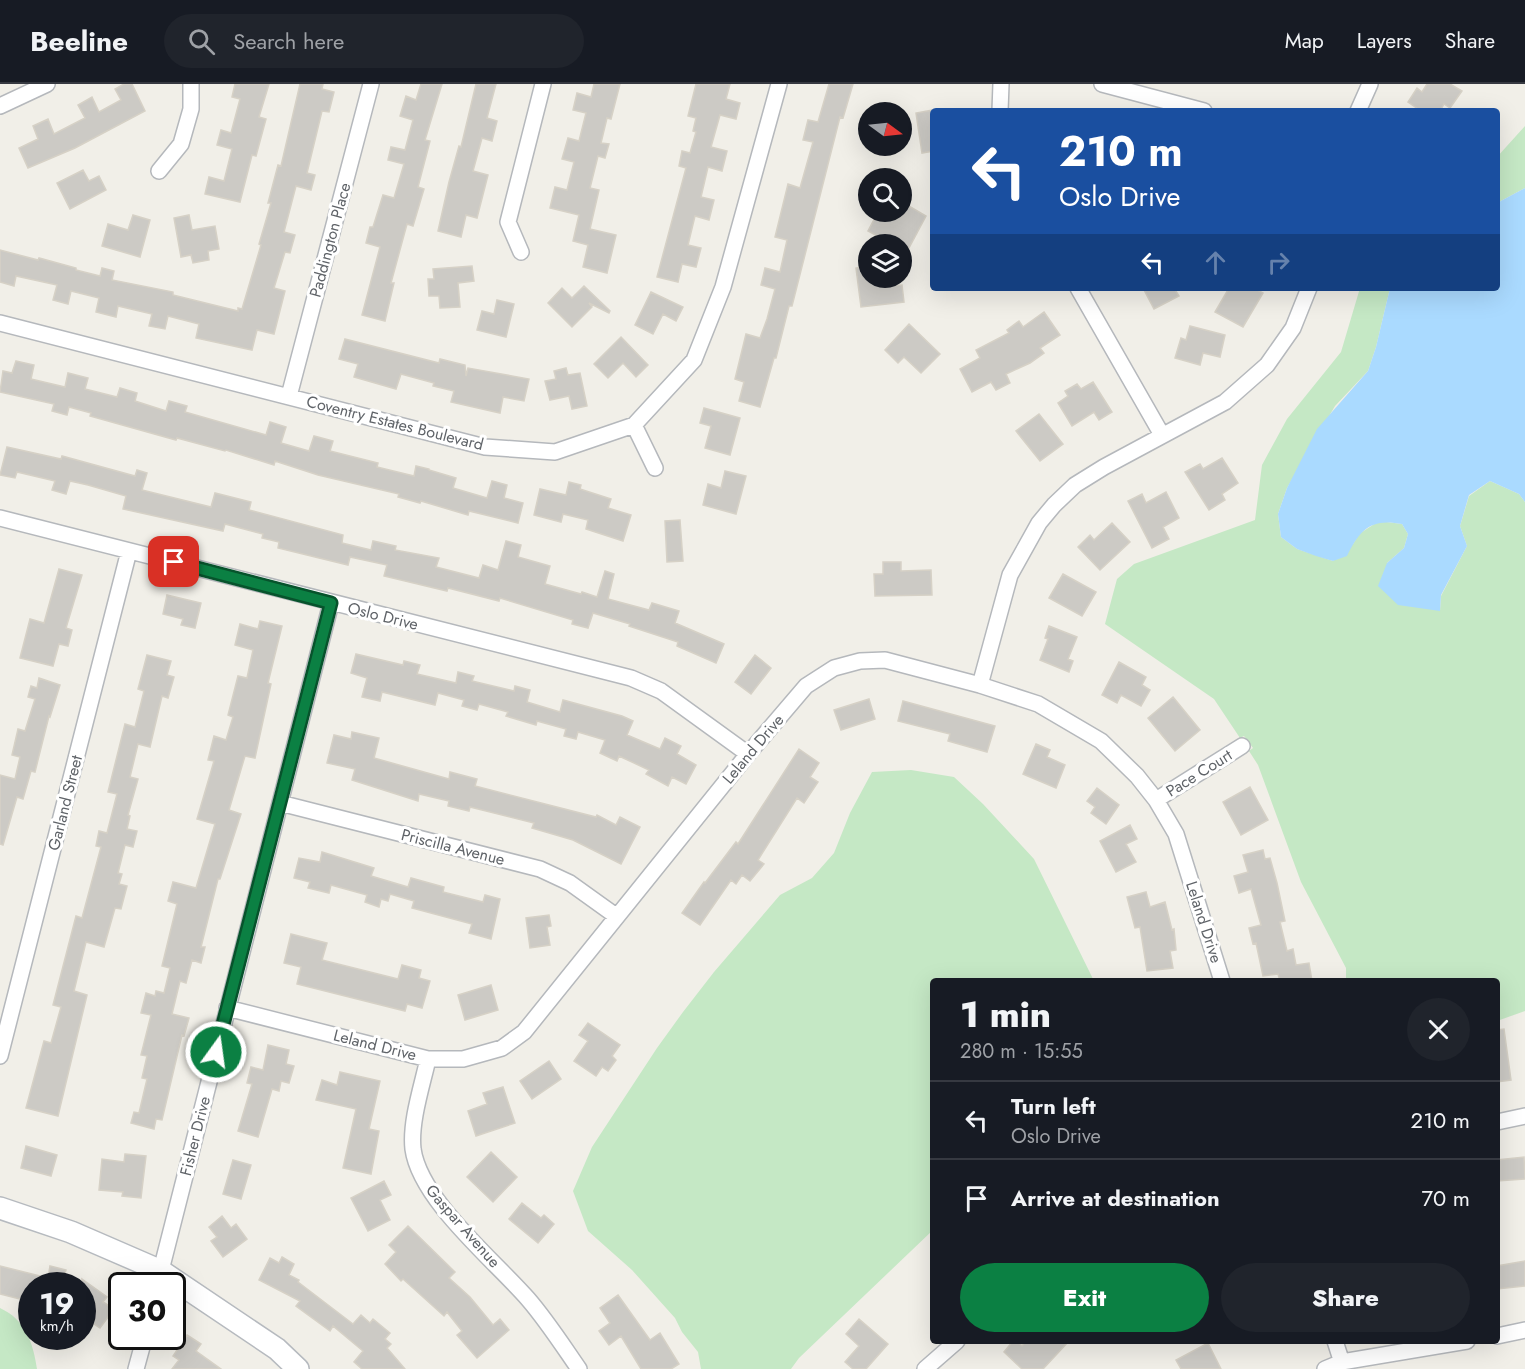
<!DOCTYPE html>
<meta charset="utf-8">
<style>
:root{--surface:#171b24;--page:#20242c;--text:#f1f3f6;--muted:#9ea1a6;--line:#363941;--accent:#0b8043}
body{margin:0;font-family:Jost,sans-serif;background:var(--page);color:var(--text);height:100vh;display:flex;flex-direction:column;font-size:22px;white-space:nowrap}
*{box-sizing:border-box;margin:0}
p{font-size:20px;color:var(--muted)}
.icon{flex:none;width:33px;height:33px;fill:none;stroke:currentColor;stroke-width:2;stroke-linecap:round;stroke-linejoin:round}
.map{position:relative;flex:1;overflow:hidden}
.details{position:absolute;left:930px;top:894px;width:570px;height:366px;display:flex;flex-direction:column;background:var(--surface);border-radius:6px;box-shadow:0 6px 24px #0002}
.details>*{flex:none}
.hud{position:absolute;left:930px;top:24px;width:570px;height:183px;border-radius:6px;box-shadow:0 6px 24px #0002;background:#1a4fa0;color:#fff;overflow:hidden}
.needle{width:39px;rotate:105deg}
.controls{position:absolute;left:858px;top:18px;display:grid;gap:12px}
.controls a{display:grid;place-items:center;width:54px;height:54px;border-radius:50%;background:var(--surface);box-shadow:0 6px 24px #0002;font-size:30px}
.speed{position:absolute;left:18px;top:1188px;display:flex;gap:12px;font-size:30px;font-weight:700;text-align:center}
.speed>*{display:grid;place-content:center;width:78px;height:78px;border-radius:50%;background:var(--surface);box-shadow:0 6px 24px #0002;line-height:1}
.speed small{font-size:15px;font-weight:400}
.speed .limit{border:3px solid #111;border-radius:9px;background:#fff;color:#111}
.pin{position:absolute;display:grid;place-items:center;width:51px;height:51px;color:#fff;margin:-26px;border-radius:12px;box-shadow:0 3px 9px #0006}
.me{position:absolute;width:66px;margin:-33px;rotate:14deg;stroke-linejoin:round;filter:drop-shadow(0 0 4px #0008)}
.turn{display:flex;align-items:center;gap:21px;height:126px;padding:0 30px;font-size:27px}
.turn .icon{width:78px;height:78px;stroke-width:2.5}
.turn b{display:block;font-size:42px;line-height:51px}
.lanes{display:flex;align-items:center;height:57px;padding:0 30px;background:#0003;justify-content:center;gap:30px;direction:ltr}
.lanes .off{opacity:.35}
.round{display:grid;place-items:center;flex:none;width:63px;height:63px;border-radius:32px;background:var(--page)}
.summary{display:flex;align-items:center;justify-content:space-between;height:102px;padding:0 30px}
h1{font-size:36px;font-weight:800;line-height:45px}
.primary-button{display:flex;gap:12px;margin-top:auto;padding:12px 30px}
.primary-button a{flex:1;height:69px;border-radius:36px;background:var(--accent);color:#fff;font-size:24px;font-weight:800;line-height:69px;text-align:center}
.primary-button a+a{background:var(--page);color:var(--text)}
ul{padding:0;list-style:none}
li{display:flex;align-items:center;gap:18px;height:78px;padding:0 30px;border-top:2px solid var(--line)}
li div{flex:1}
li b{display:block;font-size:22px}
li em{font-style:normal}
header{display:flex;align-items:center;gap:36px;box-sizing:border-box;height:84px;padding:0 30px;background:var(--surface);border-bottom:2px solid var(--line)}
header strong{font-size:28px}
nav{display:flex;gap:33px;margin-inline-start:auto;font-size:21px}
.search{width:420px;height:54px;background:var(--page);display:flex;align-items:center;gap:15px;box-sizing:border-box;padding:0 21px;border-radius:33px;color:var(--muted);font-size:22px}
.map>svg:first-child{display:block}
.green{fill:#c5e8c5}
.water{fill:#aadaff}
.building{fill:#cccac5;stroke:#d6d1c6;stroke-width:1.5}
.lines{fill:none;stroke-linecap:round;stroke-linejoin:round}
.street-casing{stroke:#b5b8bc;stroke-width:18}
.secondary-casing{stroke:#b6babf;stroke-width:24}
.street{stroke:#fff;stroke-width:15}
.secondary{stroke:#fff;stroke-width:21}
.route-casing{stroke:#07532c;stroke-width:15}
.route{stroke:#0b8043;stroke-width:10}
.labels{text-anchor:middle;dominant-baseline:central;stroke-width:6;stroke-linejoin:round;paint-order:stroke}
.street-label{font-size:16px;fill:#5f6368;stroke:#fff}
</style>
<header>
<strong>Beeline</strong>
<div class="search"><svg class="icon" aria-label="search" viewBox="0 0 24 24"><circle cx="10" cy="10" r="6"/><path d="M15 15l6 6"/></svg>Search here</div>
<nav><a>Map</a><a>Layers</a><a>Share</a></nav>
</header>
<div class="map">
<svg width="1525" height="1285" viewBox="0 0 1525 1285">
<rect width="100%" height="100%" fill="#f1efe8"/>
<path class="green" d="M1525,42V104L1497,119V73Z
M1360,204H1390L1376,263L1368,287L1335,322L1287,404L1278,430L1281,453L1297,465L1333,477L1353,460L1359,450L1379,437L1402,440L1408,450L1404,464L1387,479L1440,527L1441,512L1467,462L1460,442L1469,412L1490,397L1519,410L1525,418V927L1497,937V897H1346V884L1301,798L1258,681L1249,667L1253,664L1244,652L1240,654L1214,615L1105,540L1117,495L1134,480L1255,436L1262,381L1287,335L1341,268Z
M911,686L954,693L983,720L1034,775L1094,897H933V1146L799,1274L791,1285H701L698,1268L682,1248L675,1234L632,1186L588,1147L573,1107L592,1063L657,964L683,928L714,888L780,811L812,794L834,769L850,729L872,688Z
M0,1224C26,1236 33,1259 37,1285H0Z"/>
<path class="water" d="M1525,104V418L1519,410L1490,397L1469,411L1460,442L1467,462L1441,511L1440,527L1398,521L1378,502L1387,479L1404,464L1408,450L1402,440C1371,434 1360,445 1347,472L1333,477L1316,472L1297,465L1281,453L1278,430L1287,404L1317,345L1368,287L1376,263L1390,204H1497V119Z"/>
<path class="building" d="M124,0H132L145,27L75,64L28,84L19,64L38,55L33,42L48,35L54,50L85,34L78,21L92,13L99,28L121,16L115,5Z
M235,0H269L259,33L266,35L256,72L252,71L240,118L205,110L209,93L224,97L232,65L217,61L221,46L231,49L240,15L232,13Z
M300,0H323L322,5L334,8L329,28L322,27L307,89L315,91L311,106L296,102L284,148L295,151L290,169L285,168L274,204L285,207L274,250L257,246L252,266L196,254L199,240L168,232L165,245L149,242L152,230L118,222L116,233L96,228L99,214L71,207L68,220L53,216L57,201L16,192L14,202L0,198V166L38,176L39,174L76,184V186L100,192L102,184L114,187L112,196L173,208V211L238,227V224L242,225L261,161L259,160L271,119H268L278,81L281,82Z
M421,0H442L425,56L430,57L418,103L424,105L413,142L407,140L391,199H394L385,237L362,231L380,163L366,159L370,143H373L383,111L394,114L404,80L388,76L391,63L405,66L413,36L400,32L406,12L416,16Z
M476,0H496L487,34L497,37L492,57L482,54L473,87L488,91L477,134L466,131L461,153L438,147L449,98L459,62L461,63Z
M594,0H620L611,35L607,34L601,59L609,60L605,74L598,72L590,104L599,106L590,145L616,151L607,189L583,183L588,161L573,157L579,131L550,124L555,103L567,106L574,78L562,75L568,54L579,57L586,29L573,26L577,9L591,13Z
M696,0H730L726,15L740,19L736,35L720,31L711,63L727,67L722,87L708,83L701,113L714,116L709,136L695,132L688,161L701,164L696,183L682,180L678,198L657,193L686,84L679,82L682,67L690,69L696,48L693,47L696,34L688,32Z
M829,0H853L843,34L840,33L792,222H789L776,274H774L760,323L739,317L744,298L735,295L746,250L760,254L767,235L775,205L761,201L765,184L780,188L787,156L775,153L788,100L800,104L813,58L803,56L808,36L818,38Z
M1427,0H1450L1462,7L1450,24L1444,20L1440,27H1421L1408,18L1417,4L1422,8Z
M933,26V67L922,69L916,29Z
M83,86L89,97L99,92L106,106L70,125L57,99Z
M902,118L926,132L902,177V160H892L868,147L878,128H902Z
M133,131L150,136L140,173L102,162L108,140L128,146Z
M189,131L192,146L215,142L219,165L208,167L209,176L193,179L191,171L181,173L174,134Z
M472,182L474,197L458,199L460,223L440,224L439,212H429L428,195H434L433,185Z
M868,182V194H890L891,202L902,201L904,218L861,223L856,184Z
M584,202L610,227L609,229L589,219L592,223L572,243L548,219L562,204L572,214Z
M1143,204H1174L1179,212L1154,225Z
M1229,204H1254L1263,209L1243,243L1215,228Z
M651,208L683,223L676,237L663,230L653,250L635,241Z
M497,216L514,220L506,253L477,246L482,227L494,230Z
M1044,228L1060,251L1040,264L1044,269L1030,279L1006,290L1010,299L996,306L991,298L972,308L960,285L980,274L976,266L1009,249L1007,246L1019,237L1023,243Z
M909,240L940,270L921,289L904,273L898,279L885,266Z
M1190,242L1225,251L1220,273L1203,269L1200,281L1175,274L1181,254L1186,256Z
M621,253L648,281L636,293L623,279L608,294L594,280Z
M345,255L439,279L440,275L465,281L466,292L468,284L529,295L524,317L503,313L500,329L451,318L454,307L433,302L434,299L401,290L396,305L354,293L358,280L339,275Z
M16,277L34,281L31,295L65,303L68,289L88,294L85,305L117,313L120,304L137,309L135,317L166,327L169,317L187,322L185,328L266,351L270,338L286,343L281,359L309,367L314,352L333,357L330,367L378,379L377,383L414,392L416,382L429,385V386L456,394L453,404L487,414L492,397L507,401L504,414L523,419L518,439L469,427L468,431L421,417L420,419L398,413L399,410L318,391L275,377L274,381L226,366L225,367L177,354L176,356L90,332L91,329L69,323L67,331L52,327L54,320L0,308L3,287L12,289Z
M566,284L568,291L580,289L587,322L572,325L569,312L550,316L545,297L556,295L554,287Z
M1093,298L1112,328L1099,336L1094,328L1072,342L1058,319L1068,312L1065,307L1077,300L1081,305Z
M704,324L740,334L730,371L705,364L711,342L700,339Z
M1039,330L1063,360L1040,377L1016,347Z
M7,363L61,375L62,372L135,392L137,386L147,389L142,406L211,423L215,409L251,418L249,426L343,451L342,459L371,466L373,457L396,462L395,466L439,474L436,483L479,494L483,481L498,486L506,457L521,461L518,473L550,482L545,500L581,510L582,508L597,513L605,487L614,490L608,515L649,526L652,519L679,527L675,539L724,560L716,579L677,562L678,558L629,542L630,540L593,529L588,544L572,540L573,536L500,514L499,517L448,504L447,507L384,492L387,481L350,473L348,481L278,464L279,458L262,454L263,450L225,440L223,447L123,425L126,412L88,401L70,397L66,410L52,406L55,397L17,388L15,394L0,391Z
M1222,374L1238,399L1222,410L1225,416L1209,426L1185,388L1200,380L1203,385Z
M725,387L746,392L736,430L703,421L708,400L721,404Z
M569,398L581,401L580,405L611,415L608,424L631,431L623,457L586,445L588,436L563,430L561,438L534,431L540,405L566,411Z
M1166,408L1179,434L1163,443L1169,455L1152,464L1128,417L1142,410L1146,419Z
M680,436L683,477L667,478L665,437Z
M1112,439L1130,458L1100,486L1078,463L1090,451L1094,456Z
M883,478H901V487L931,486L932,511L875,512L874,490H883Z
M59,485L82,491L66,544L72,546L68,562L59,560L53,582L20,574L30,535L44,539Z
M1063,490L1096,508L1082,532L1049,514Z
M167,511L201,519L195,544L181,541L183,535L163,530Z
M260,537L282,542L268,599L271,600L255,674L245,672L229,726L241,730L220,795H218L201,863H205L201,879L192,876L186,899L180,897L172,930L189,934L184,952L182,951L162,1036L156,1035L154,1045L131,1039L134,1028L139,1029L147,995L142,994L147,972L141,971L151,931L141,929L146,909L155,912L156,907L164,909L170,884L162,882L177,820L168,817L173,798L196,804L215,740L197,735L214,677L208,676L214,652L226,656L233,633L228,631L238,592L247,594L253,566L235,561L240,540L258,545Z
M1049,542L1077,553L1068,575L1073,577L1069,588L1040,576L1048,555L1045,554Z
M356,570L403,581L404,577L420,581L417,590L456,599L458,588L474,592L472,597L514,607L515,602L530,606L527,618L560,628L563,616L622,632L633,637L627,651L660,665L665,654L681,662L677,670L696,681L686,700L672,693L668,702L646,690L649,686L619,672L617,677L600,669L605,656L578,648L576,655L564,652L566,645L537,637L536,641L506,632L508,628L479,620L477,626L462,622L464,616L438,609L435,621L382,608L380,617L362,613L367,594L351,589Z
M147,571L171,577L167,591L174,593L168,614L162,612L150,663L138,660L130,693L138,695L128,731L130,732L127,745L137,747L133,763L125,761L118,789L122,790L119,800L127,802L121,825L115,824L104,863L86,858L74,907L87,911L58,1032L26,1024L44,957L51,959L61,923L53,921L76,832L82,834L101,763L96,762L99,747L107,749L117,710L108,708L125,640L135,643L144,607L138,605Z
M755,571L771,584L751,610L735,598Z
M1119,578L1146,593L1142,601L1150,606L1141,622L1121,611L1117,619L1102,611Z
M39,594L60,601L50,633L49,632L35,688L31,687L23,715L17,713L3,761L0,760V691L15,695L20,673L12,671L18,645L25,647L35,615L28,613L31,602L37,604Z
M1173,613L1200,646L1175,667L1148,634Z
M869,615L875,635L841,646L834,626Z
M903,617L995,642L987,668L948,657L950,650L898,637Z
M352,648L379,654L374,674L449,695L450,688L477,695L475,702L596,733L597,731L616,741L620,733L640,743L621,780L573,756L532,744L534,739L470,723L469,727L448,722L449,717L419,710L418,717L352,696L355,685L327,679L334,651L351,655Z
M1036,660L1050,666L1047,673L1065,681L1056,704L1023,690Z
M799,665L819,679L810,693L818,698L804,719L797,714L758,776L764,780L750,797L742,791L736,800L731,796L700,841L682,829L704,798L705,799L736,758L738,760Z
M1250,703L1268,736L1241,751L1223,718Z
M1097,704L1119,721L1106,740L1091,729L1095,723L1087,717Z
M1130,741L1137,755L1126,760L1136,778L1116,788L1100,757Z
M1263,766L1265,775L1270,774L1277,799L1285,837L1280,838L1287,867L1293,865L1296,881L1309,879L1312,897H1280L1278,890L1263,892L1256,859L1253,860L1249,844L1261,841L1251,805L1239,809L1234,792L1248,788L1243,771Z
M322,768L374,784L371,792L408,803L411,794L444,803L443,808L483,818L485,811L500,815L491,855L469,849L472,840L412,824L414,817L390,810L388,817L381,815L379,823L365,818L367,811L331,801L329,809L308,804L310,798L294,794L299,774L320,778Z
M1146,808L1150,823L1165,818L1172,846L1174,845L1176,866L1170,867L1173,884L1147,887L1140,843L1135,844L1127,813Z
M549,831L551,842L547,843L550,861L530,864L526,834Z
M291,850L327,859L322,876L398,895L402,881L421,886L419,894L430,897L422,924L407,920L405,927L297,900L301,883L284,879Z
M491,901L498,926L465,936L458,911Z
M588,939L620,961L612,972L616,976L608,987L602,983L596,992L574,977L588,957L579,951Z
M1504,945L1511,996L1497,998V946Z
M268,961L289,966L286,980L294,982L289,999L281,997L279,1007L272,1005L258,1053L238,1047L252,1000L247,999L251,983L263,986Z
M549,977L561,995L532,1015L520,997Z
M340,988L380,997L369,1045L379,1047L371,1090L343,1084L356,1025L316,1016L322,996L337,1001Z
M503,1003L515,1039L476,1052L468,1027L487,1020L483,1009Z
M26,1062L57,1071L51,1092L21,1084Z
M491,1068L517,1093L493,1118L467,1093Z
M125,1070L146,1072L141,1114L122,1112L123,1108L99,1106L102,1075L124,1078Z
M1524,1073L1525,1095L1497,1097V1076Z
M233,1076L251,1081L241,1115L223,1110Z
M384,1097L391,1111L380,1116L390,1136L368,1147L351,1114Z
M522,1119L541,1134L544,1131L554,1140L538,1159L509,1135Z
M222,1132L231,1144L236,1140L247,1155L223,1173L211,1157L217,1153L209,1143Z
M408,1142L455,1188L449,1194L470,1213L493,1241L500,1235L509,1246L477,1274L457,1251L462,1247L447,1228L444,1232L403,1195L401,1197L385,1180L396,1168L389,1161Z
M282,1173L294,1180L289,1191L299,1196L298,1198L353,1240L361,1231L370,1239L373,1235L390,1249L385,1255L391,1260L387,1264L405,1285H362L354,1278L363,1267L333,1242L330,1247L296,1222L300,1217L259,1196L270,1174L279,1179Z
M1525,1177V1202L1497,1205V1182Z
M0,1182L48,1194L50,1182L66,1186L61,1202H32V1218L0,1210Z
M82,1195L107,1213L103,1218L114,1225L100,1244L82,1232Z
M618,1211L650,1256L660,1249L679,1280L671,1285H641L621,1252L609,1261L599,1247L610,1239L600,1224Z
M859,1235L888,1260L866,1285H853L845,1278L859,1262L846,1250Z
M187,1251L201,1260L196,1267L221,1285H172L179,1276L173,1272Z
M1013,1257H1017L1022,1262L1026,1257H1069L1043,1285H1022L1004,1268Z
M1208,1259L1221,1285H1181L1176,1276Z"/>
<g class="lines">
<g class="street-casing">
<path id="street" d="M1102,0L1204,27
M0,22L47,0
M1000,27L1001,0
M1358,27L1370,0
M159,87L181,60L191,25V0
M521,168L508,138L543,0
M1078,204L1162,351
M0,239L485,363L555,368L634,341L694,276L723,203L779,0
M289,312L371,0
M634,341L655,384
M0,434L631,594L661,607L748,670
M980,601L1010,491L1039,439L1054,421L1075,401L1104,383L1225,318L1267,281L1293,244L1309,204
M1156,716L1242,662
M280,719L540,785L570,799L616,832
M227,924L428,975H463L502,964L524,948L748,670L806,602L834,584L860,577L885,576L980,601L1038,620L1101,657L1137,692L1156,716L1176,750L1222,897
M0,972L129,467
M428,975C422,1002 410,1038 413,1065C420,1116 494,1176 528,1215C547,1237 563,1262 579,1285
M1497,1038L1525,1032
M157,1202L331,519
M1497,1252L1525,1246
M1335,1257L1344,1285
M136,1285L145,1252
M925,1285L957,1257
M1325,1285L1342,1278L1467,1257"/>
</g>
<g class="secondary-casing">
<path id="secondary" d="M0,1124L71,1148L161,1187L277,1265L298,1285"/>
</g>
<use href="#street" class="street"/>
<use href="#secondary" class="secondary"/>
</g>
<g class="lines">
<g class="route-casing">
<path id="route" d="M174,478L331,519L216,968"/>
</g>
<use href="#route" class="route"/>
</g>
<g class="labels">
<g class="street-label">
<text transform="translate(330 156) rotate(-75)">Paddington Place</text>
<text transform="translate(395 339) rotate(14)">Coventry Estates Boulevard</text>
<text transform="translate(383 532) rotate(14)">Oslo Drive</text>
<text transform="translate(753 665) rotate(-50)">Leland Drive</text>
<text transform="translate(1199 689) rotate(-32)">Pace Court</text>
<text transform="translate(65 719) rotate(-76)">Garland Street</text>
<text transform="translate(453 763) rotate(14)">Priscilla Avenue</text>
<text transform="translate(1204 838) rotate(72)">Leland Drive</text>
<text transform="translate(375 961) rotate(14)">Leland Drive</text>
<text transform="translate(195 1052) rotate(-76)">Fisher Drive</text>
<text transform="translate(463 1142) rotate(49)">Gaspar Avenue</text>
</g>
</g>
</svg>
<div class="controls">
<a><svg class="needle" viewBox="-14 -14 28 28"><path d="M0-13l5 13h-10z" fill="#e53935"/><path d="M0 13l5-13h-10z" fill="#9ea1a6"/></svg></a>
<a><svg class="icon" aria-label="search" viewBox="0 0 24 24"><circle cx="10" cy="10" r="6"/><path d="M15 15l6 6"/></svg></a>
<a><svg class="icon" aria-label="layers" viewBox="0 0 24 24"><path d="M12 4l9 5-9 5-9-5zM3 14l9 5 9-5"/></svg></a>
</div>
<div class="speed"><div>19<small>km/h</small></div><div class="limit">30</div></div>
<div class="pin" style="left:174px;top:478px;background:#d93025"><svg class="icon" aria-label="arrive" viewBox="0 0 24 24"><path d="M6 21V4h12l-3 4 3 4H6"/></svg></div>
<svg class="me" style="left:216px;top:968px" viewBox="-20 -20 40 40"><circle r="17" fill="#0b8043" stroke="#fff" stroke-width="3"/><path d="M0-11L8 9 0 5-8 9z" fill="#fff"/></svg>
<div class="hud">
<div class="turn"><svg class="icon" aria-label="left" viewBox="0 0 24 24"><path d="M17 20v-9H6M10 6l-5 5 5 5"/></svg><div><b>210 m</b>Oslo Drive</div></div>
<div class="lanes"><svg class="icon" aria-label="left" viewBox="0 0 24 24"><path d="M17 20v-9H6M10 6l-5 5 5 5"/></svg><svg class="icon off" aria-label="ahead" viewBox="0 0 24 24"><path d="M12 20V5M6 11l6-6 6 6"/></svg><svg class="icon off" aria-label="right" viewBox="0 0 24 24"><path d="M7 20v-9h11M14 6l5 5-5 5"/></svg></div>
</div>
<section class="details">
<div class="summary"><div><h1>1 min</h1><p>280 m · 15:55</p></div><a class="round"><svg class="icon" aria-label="close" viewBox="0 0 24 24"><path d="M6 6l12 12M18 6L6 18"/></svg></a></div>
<ul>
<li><svg class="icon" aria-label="left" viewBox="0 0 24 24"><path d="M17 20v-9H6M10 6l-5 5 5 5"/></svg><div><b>Turn left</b><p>Oslo Drive</p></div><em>210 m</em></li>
<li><svg class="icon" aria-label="arrive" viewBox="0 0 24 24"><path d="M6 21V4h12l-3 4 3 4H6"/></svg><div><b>Arrive at destination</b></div><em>70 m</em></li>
</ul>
<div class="primary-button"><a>Exit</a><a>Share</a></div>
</section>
</div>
